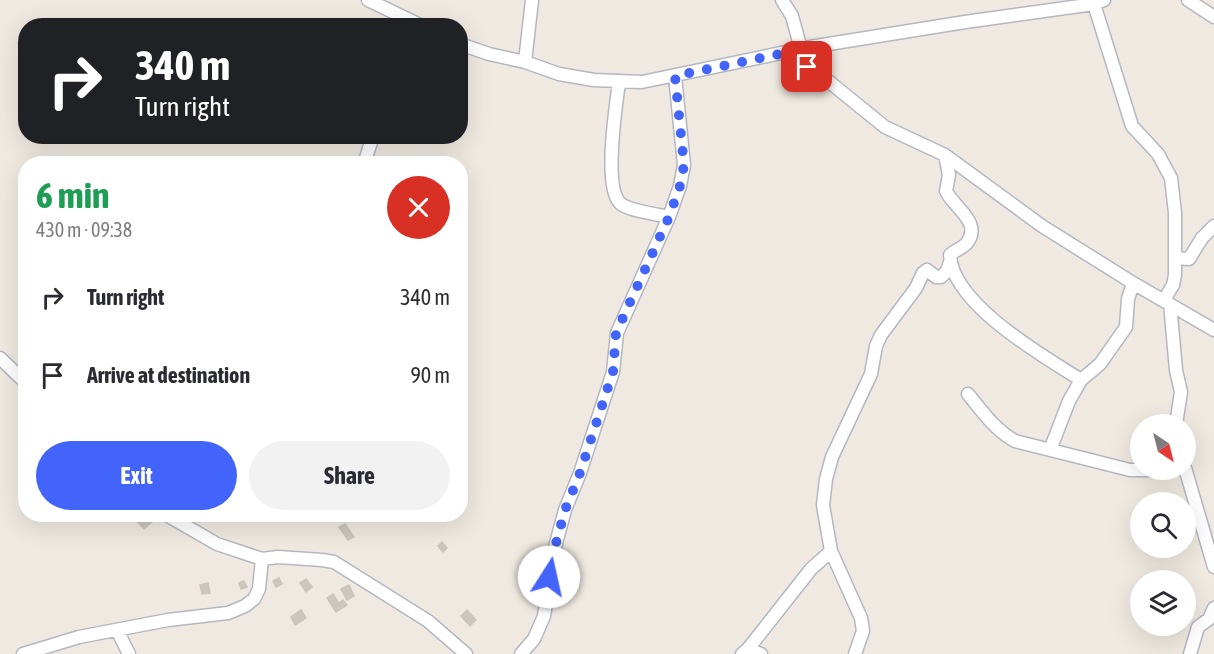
<!DOCTYPE html>
<meta charset="utf-8">
<style>
:root{--surface:#fff;--page:#f2f2f3;--text:#2b2b33;--muted:#7c7c81;--accent:#4264fb}
body{margin:0;font-family:"Asap Condensed",sans-serif;background:var(--page);color:var(--text);height:100vh;display:flex;flex-direction:column;font-size:22px;white-space:nowrap}
*{box-sizing:border-box;margin:0}
p{font-size:20px;color:var(--muted)}
.icon{flex:none;width:33px;height:33px;fill:none;stroke:currentColor;stroke-width:2;stroke-linecap:round;stroke-linejoin:round}
.map{position:relative;flex:1;overflow:hidden}
.drawer{position:absolute;left:18px;top:156px;width:450px;height:366px;display:flex;flex-direction:column;background:var(--surface);border-radius:24px;box-shadow:0 6px 24px #0002}
.drawer>*{flex:none}
.banner{position:absolute;left:18px;top:18px;width:450px;height:126px;border-radius:24px;box-shadow:0 6px 24px #0002;background:#202124;color:#fff;overflow:hidden}
.needle{width:39px;rotate:145deg}
.controls{position:absolute;left:1130px;top:414px;display:grid;gap:12px}
.controls a{display:grid;place-items:center;width:66px;height:66px;border-radius:50%;background:var(--surface);box-shadow:0 6px 24px #0002;font-size:30px}
.pin{position:absolute;display:grid;place-items:center;width:51px;height:51px;color:#fff;margin:-26px;border-radius:12px;box-shadow:0 3px 9px #0006}
.me{position:absolute;width:66px;margin:-33px;rotate:10deg;stroke-linejoin:round;filter:drop-shadow(0 0 4px #0008)}
.turn{display:flex;align-items:center;gap:21px;height:126px;padding:0 18px;font-size:27px}
.turn .icon{width:78px;height:78px;stroke-width:2.5}
.turn b{display:block;font-size:42px;line-height:51px}
.round{display:grid;place-items:center;flex:none;width:63px;height:63px;border-radius:32px;background:var(--page)}
.overview{display:flex;align-items:center;justify-content:space-between;height:102px;padding:0 18px}
h1{font-size:36px;font-weight:700;line-height:45px;color:#1e9e55}
.cta{display:flex;gap:12px;margin-top:auto;padding:12px 18px}
.cta a{flex:1;height:69px;border-radius:36px;background:var(--accent);color:#fff;font-size:24px;font-weight:700;line-height:69px;text-align:center}
.cta a+a{background:var(--page);color:var(--text)}
ul{padding:0;list-style:none}
li{display:flex;align-items:center;gap:18px;height:78px;padding:0 18px}
li div{flex:1}
li b{display:block;font-size:22px}
li em{font-style:normal}
.map>svg:first-child{display:block}
.building{fill:#cbc7bf;stroke:#cbc5ba;stroke-width:1.5}
.lines{fill:none;stroke-linecap:round;stroke-linejoin:round}
.minor-casing{stroke:#b4b7c1;stroke-width:15}
.minor{stroke:#fff;stroke-width:12}
.route{stroke:#4264fb;stroke-width:10;stroke-dasharray:0 18}
</style>
<div class="map">
<svg width="1214" height="654" viewBox="0 0 1214 654">
<rect width="100%" height="100%" fill="#efe9e1"/>
<path class="building" d="M138,514H147L153,521L144,529L134,518Z
M345,524L354,537L348,540L339,527Z
M442,542L447,548L443,552L438,546Z
M279,578L282,584L276,587L273,581Z
M306,579L312,587L306,592L300,583Z
M244,581L247,587L241,589L239,583Z
M208,583L210,593L202,594L200,585Z
M349,585L354,596L347,600L341,589Z
M333,594L339,603L343,600L347,605L336,612L327,598Z
M301,610L306,618L295,625L291,617Z
M467,610L476,620L470,626L461,616Z"/>
<g class="lines">
<g class="minor-casing">
<path id="minor" d="M368,0L422,26
M782,0L792,16L801,49
M1188,0L1214,17
M1094,4L1132,126L1158,154L1171,178L1175,213V275L1173,285L1164,300
M460,44L489,54L525,62L559,74L594,80L642,82L810,47L965,22L1094,4L1104,0
M785,53L827,80L885,127L945,155L1042,226L1133,283L1214,330
M525,62L532,0
M619,82C616,106 603,186 620,203C628,211 657,214 669,217
M945,155L949,175L946,191C953,207 984,223 966,244C961,249 955,250 950,255C952,304 1043,356 1081,380
M364,164L373,136
M1175,258L1189,259L1202,238L1214,226
M1170,304L1176,370L1181,392L1176,424
M0,358L26,383
M968,394C982,411 995,430 1015,441L1130,470H1158
M1050,450L1069,401L1081,380L1100,364L1126,327L1128,299L1133,283
M1185,468L1214,567
M165,514L217,544L262,559L278,557L322,560L334,562L428,621L466,654
M117,630L129,654
M748,649L761,654
M23,654L79,637L168,620L228,613L245,606L254,599L259,589L262,559
M521,654L534,639L544,616L555,547L565,510L580,473L613,372L617,333L669,217L680,186L684,165L675,76
M742,654L748,649L811,569L831,551
M855,654L863,631L861,618L831,551L823,505L826,479L832,457L871,374L876,346L881,335L916,288L923,273L927,270L936,277H941L947,271L950,262
M1190,654L1198,627L1209,619L1214,608"/>
</g>
<use href="#minor" class="minor"/>
</g>
<g class="lines">
<path class="route" d="M549,577L555,547L565,510L580,473L613,372L616,333L669,217L680,186L684,165L675,76L785,53L807,67"/>
</g>
</svg>
<div class="controls">
<a><svg class="needle" viewBox="-14 -14 28 28"><path d="M0-13l5 13h-10z" fill="#e53935"/><path d="M0 13l5-13h-10z" fill="#7c7c81"/></svg></a>
<a><svg class="icon" aria-label="search" viewBox="0 0 24 24"><circle cx="10" cy="10" r="6"/><path d="M15 15l6 6"/></svg></a>
<a><svg class="icon" aria-label="layers" viewBox="0 0 24 24"><path d="M12 4l9 5-9 5-9-5zM3 14l9 5 9-5"/></svg></a>
</div>
<div class="pin" style="left:807px;top:67px;background:#d93025"><svg class="icon" aria-label="arrive" viewBox="0 0 24 24"><path d="M6 21V4h12l-3 4 3 4H6"/></svg></div>
<svg class="me" style="left:549px;top:577px" viewBox="-20 -20 40 40"><circle r="19" fill="#fff"/><path d="M0-13L10 11 0 6-10 11z" fill="#4264fb"/></svg>
<div class="banner">
<div class="turn"><svg class="icon" aria-label="right" viewBox="0 0 24 24"><path d="M7 20v-9h11M14 6l5 5-5 5"/></svg><div><b>340 m</b>Turn right</div></div>
</div>
<section class="drawer">
<div class="overview"><div><h1>6 min</h1><p>430 m · 09:38</p></div><a class="round" style="background:#d93025;color:#fff"><svg class="icon" aria-label="close" viewBox="0 0 24 24"><path d="M6 6l12 12M18 6L6 18"/></svg></a></div>
<ul>
<li><svg class="icon" aria-label="right" viewBox="0 0 24 24"><path d="M7 20v-9h11M14 6l5 5-5 5"/></svg><div><b>Turn right</b></div><em>340 m</em></li>
<li><svg class="icon" aria-label="arrive" viewBox="0 0 24 24"><path d="M6 21V4h12l-3 4 3 4H6"/></svg><div><b>Arrive at destination</b></div><em>90 m</em></li>
</ul>
<div class="cta"><a>Exit</a><a>Share</a></div>
</section>
</div>
